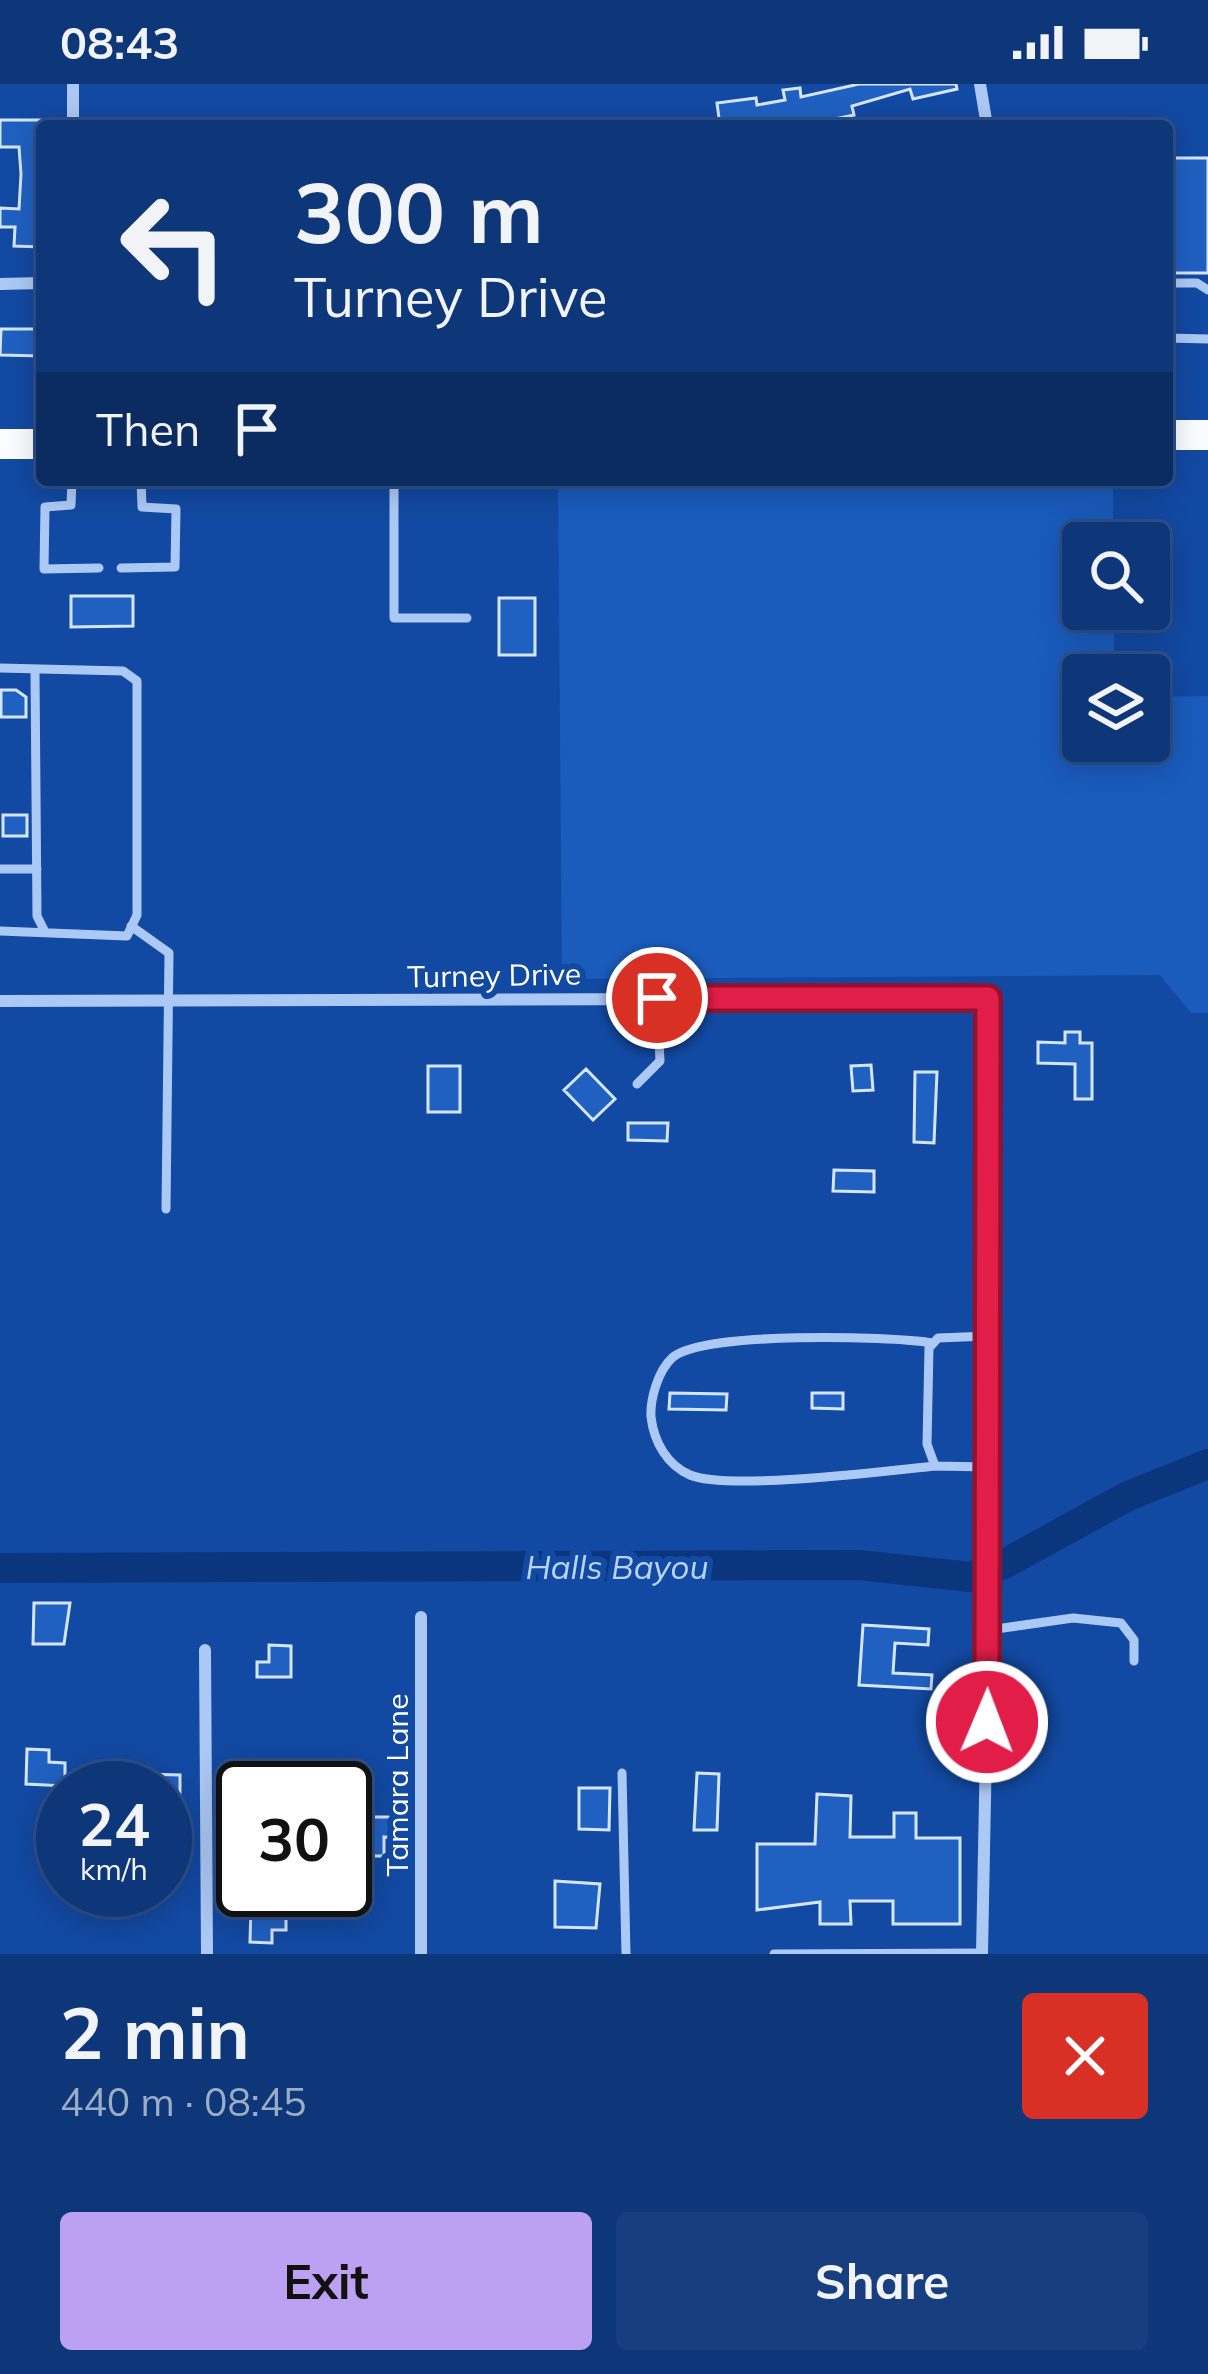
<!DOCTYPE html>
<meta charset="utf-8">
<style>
:root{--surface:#0e377a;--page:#173f7f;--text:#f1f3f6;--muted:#9bacc7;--line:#2e518b;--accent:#bca0f2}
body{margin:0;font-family:Mulish,sans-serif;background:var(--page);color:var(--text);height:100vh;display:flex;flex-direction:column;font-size:45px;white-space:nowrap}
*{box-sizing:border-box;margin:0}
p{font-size:39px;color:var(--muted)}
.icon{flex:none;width:66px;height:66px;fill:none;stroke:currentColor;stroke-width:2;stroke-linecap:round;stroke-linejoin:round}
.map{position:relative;height:1870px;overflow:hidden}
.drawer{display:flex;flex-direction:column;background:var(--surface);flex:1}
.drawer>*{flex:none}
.hud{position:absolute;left:36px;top:36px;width:1137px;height:366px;border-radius:12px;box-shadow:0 6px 30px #0003,0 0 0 3px var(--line);background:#0e377a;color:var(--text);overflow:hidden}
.controls{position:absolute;left:1062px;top:438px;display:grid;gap:24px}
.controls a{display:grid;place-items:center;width:108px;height:108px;border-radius:12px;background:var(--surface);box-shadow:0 6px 30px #0003,0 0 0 3px var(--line);font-size:60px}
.speed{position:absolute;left:36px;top:1677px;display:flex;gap:24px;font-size:60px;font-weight:700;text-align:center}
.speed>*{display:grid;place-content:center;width:156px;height:156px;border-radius:50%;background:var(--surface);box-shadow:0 6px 30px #0003,0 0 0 3px var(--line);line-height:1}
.speed small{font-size:30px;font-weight:400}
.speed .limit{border:6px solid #111;border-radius:18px;background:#fff;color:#111}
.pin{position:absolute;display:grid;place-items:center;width:102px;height:102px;color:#fff;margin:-51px;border:6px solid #fff;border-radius:50%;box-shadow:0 3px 12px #0007}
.me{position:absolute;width:132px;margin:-66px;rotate:1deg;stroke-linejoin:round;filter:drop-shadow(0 0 9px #0008)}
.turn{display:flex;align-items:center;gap:42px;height:252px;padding:0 60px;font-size:54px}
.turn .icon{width:156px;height:156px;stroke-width:2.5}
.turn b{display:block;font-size:84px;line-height:102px}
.then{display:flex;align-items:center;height:114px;padding:0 60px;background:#0003;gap:24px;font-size:45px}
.round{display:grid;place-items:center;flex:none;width:126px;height:126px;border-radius:12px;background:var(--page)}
.headline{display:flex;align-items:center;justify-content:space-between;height:204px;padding:0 60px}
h1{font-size:72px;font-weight:700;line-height:90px}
.primary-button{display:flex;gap:24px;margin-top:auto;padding:24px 60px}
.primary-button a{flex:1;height:138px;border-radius:12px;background:var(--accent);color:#111;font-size:48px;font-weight:700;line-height:138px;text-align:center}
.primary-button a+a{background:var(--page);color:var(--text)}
.status{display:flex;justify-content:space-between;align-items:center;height:84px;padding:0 60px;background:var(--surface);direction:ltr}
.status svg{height:33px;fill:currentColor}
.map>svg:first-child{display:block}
.green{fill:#1a5bbc}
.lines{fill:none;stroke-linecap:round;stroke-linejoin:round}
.river{stroke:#0b367e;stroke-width:30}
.building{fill:#2060c1;stroke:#d5e5fe;stroke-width:3}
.lane{stroke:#acc9f5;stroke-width:9}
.street{stroke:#acc9f5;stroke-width:12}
.primary{stroke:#fafcff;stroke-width:30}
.route-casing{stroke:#92132f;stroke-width:30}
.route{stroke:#e11d48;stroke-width:21}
.labels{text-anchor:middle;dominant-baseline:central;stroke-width:12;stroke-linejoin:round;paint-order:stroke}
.street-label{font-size:30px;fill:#fff;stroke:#1249a2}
.water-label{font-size:33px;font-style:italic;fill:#b9d4fb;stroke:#1249a2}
</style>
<div class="status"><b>08:43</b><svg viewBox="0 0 49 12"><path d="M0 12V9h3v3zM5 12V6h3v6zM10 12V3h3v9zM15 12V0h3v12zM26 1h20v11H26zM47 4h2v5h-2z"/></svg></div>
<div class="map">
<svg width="1208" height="1870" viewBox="0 0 1208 1870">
<rect width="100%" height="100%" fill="#1249a2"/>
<path class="green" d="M1113,396V459H1083V525H1114V591H1083V657H1149V613L1208,612V929H1191L1160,891L562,895L558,399Z"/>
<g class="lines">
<path class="river" d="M0,1484L859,1481L970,1493L1006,1479L1128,1412L1208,1380"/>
</g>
<path class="building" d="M859,0H956L957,5L913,15L910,5L852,22L854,31L801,42H720L717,19L756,14L757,21L785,16L783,6L800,4L801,13Z
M0,36H42L41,163L14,162L15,143H0V124L19,125L21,90L19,63H0Z
M1167,74H1208V189H1167Z
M1,245H42L41,272L0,271Z
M71,512H133V542L71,543Z
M499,514H535V571H499Z
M1,606H16L26,613V633H1Z
M3,731H27V752H3Z
M1065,948H1080V959H1092V1015H1075V980L1038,979V958L1065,959Z
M871,981L873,1006L853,1007L851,982Z
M428,982H460V1028H428Z
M586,985L615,1015L593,1036L564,1006Z
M915,988H937L934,1059L914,1058Z
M628,1039H668L667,1057L628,1056Z
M834,1086L874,1087V1108L833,1107Z
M670,1309L727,1310L726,1326L669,1325Z
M812,1309H843V1325L812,1324Z
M34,1519H70L64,1560H33Z
M863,1541L929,1545L928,1561L895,1559L893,1589L932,1591L931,1605L859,1601Z
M269,1561L291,1562V1593H257V1578H269Z
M27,1665L49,1666V1678L65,1679V1702L26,1700Z
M697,1689L719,1690L717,1746H694Z
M144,1690L180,1691V1772L165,1771V1704H144Z
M579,1704H610L609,1746L579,1745Z
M817,1710L851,1712L850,1753H894V1729H916V1754H960V1840H893V1817H850L851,1840H820V1818L757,1826V1760H815Z
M367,1733H396L395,1754L384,1753V1772H366Z
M555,1797L600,1800L596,1844L555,1843Z
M251,1822L286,1823V1846H272V1859L250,1858Z"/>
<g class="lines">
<path class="lane" d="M1167,199H1197L1208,206
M1167,254L1208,255
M72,396L71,421L45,423L44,485L99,484
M394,396V534H467
M121,484L175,483L176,425L142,423L141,396
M0,584L123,587L137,597V831L127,852L0,847
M35,588L37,832L44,846
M0,785H37
M131,842L169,869L166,1125
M637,1000L660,977L657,914
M932,1259C890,1252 700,1247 672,1274C658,1287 650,1315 651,1333C654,1358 667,1381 690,1391C728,1407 888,1387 935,1382
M988,1383L935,1382L927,1360L929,1264L938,1254L988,1252
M989,1546L1073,1534L1121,1539L1134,1556V1577
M622,1689L626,1870
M774,1870L982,1869"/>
<path class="street" d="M73,0V42
M980,0L987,42
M0,200L42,199
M0,917L988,914L989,1509L982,1870
M205,1566L207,1870
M421,1870V1533"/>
<path class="primary" d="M1167,351H1208
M0,360H42"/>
</g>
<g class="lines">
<g class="route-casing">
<path id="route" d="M657,914H988L987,1638"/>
</g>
<use href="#route" class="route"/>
</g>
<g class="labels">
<g class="street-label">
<text transform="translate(494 891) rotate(-1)">Turney Drive</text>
<text transform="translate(397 1701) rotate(-90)">Tamara Lane</text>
</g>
<g class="water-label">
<text x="617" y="1482">Halls Bayou</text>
</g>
</g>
</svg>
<div class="controls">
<a><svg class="icon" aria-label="search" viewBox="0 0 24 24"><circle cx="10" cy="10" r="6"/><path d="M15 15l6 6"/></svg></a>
<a><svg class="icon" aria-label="layers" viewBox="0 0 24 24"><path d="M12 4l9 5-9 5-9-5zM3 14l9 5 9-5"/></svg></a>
</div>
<div class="speed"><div>24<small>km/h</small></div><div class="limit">30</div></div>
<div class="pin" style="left:657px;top:914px;background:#d93025"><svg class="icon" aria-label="arrive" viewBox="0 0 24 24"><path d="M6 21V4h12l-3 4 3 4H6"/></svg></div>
<svg class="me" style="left:987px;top:1638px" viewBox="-20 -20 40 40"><circle r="17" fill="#e11d48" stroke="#fff" stroke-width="3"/><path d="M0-11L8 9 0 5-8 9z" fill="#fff"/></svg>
<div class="hud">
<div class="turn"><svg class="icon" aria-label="left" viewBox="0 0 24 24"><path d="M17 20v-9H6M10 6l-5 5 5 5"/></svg><div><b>300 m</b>Turney Drive</div></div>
<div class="then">Then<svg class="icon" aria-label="arrive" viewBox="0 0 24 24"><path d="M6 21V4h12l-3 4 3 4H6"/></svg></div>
</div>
</div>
<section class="drawer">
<div class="headline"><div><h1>2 min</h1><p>440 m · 08:45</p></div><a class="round" style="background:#d93025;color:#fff"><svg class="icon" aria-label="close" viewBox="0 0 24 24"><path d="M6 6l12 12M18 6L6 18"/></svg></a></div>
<div class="primary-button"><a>Exit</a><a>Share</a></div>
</section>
